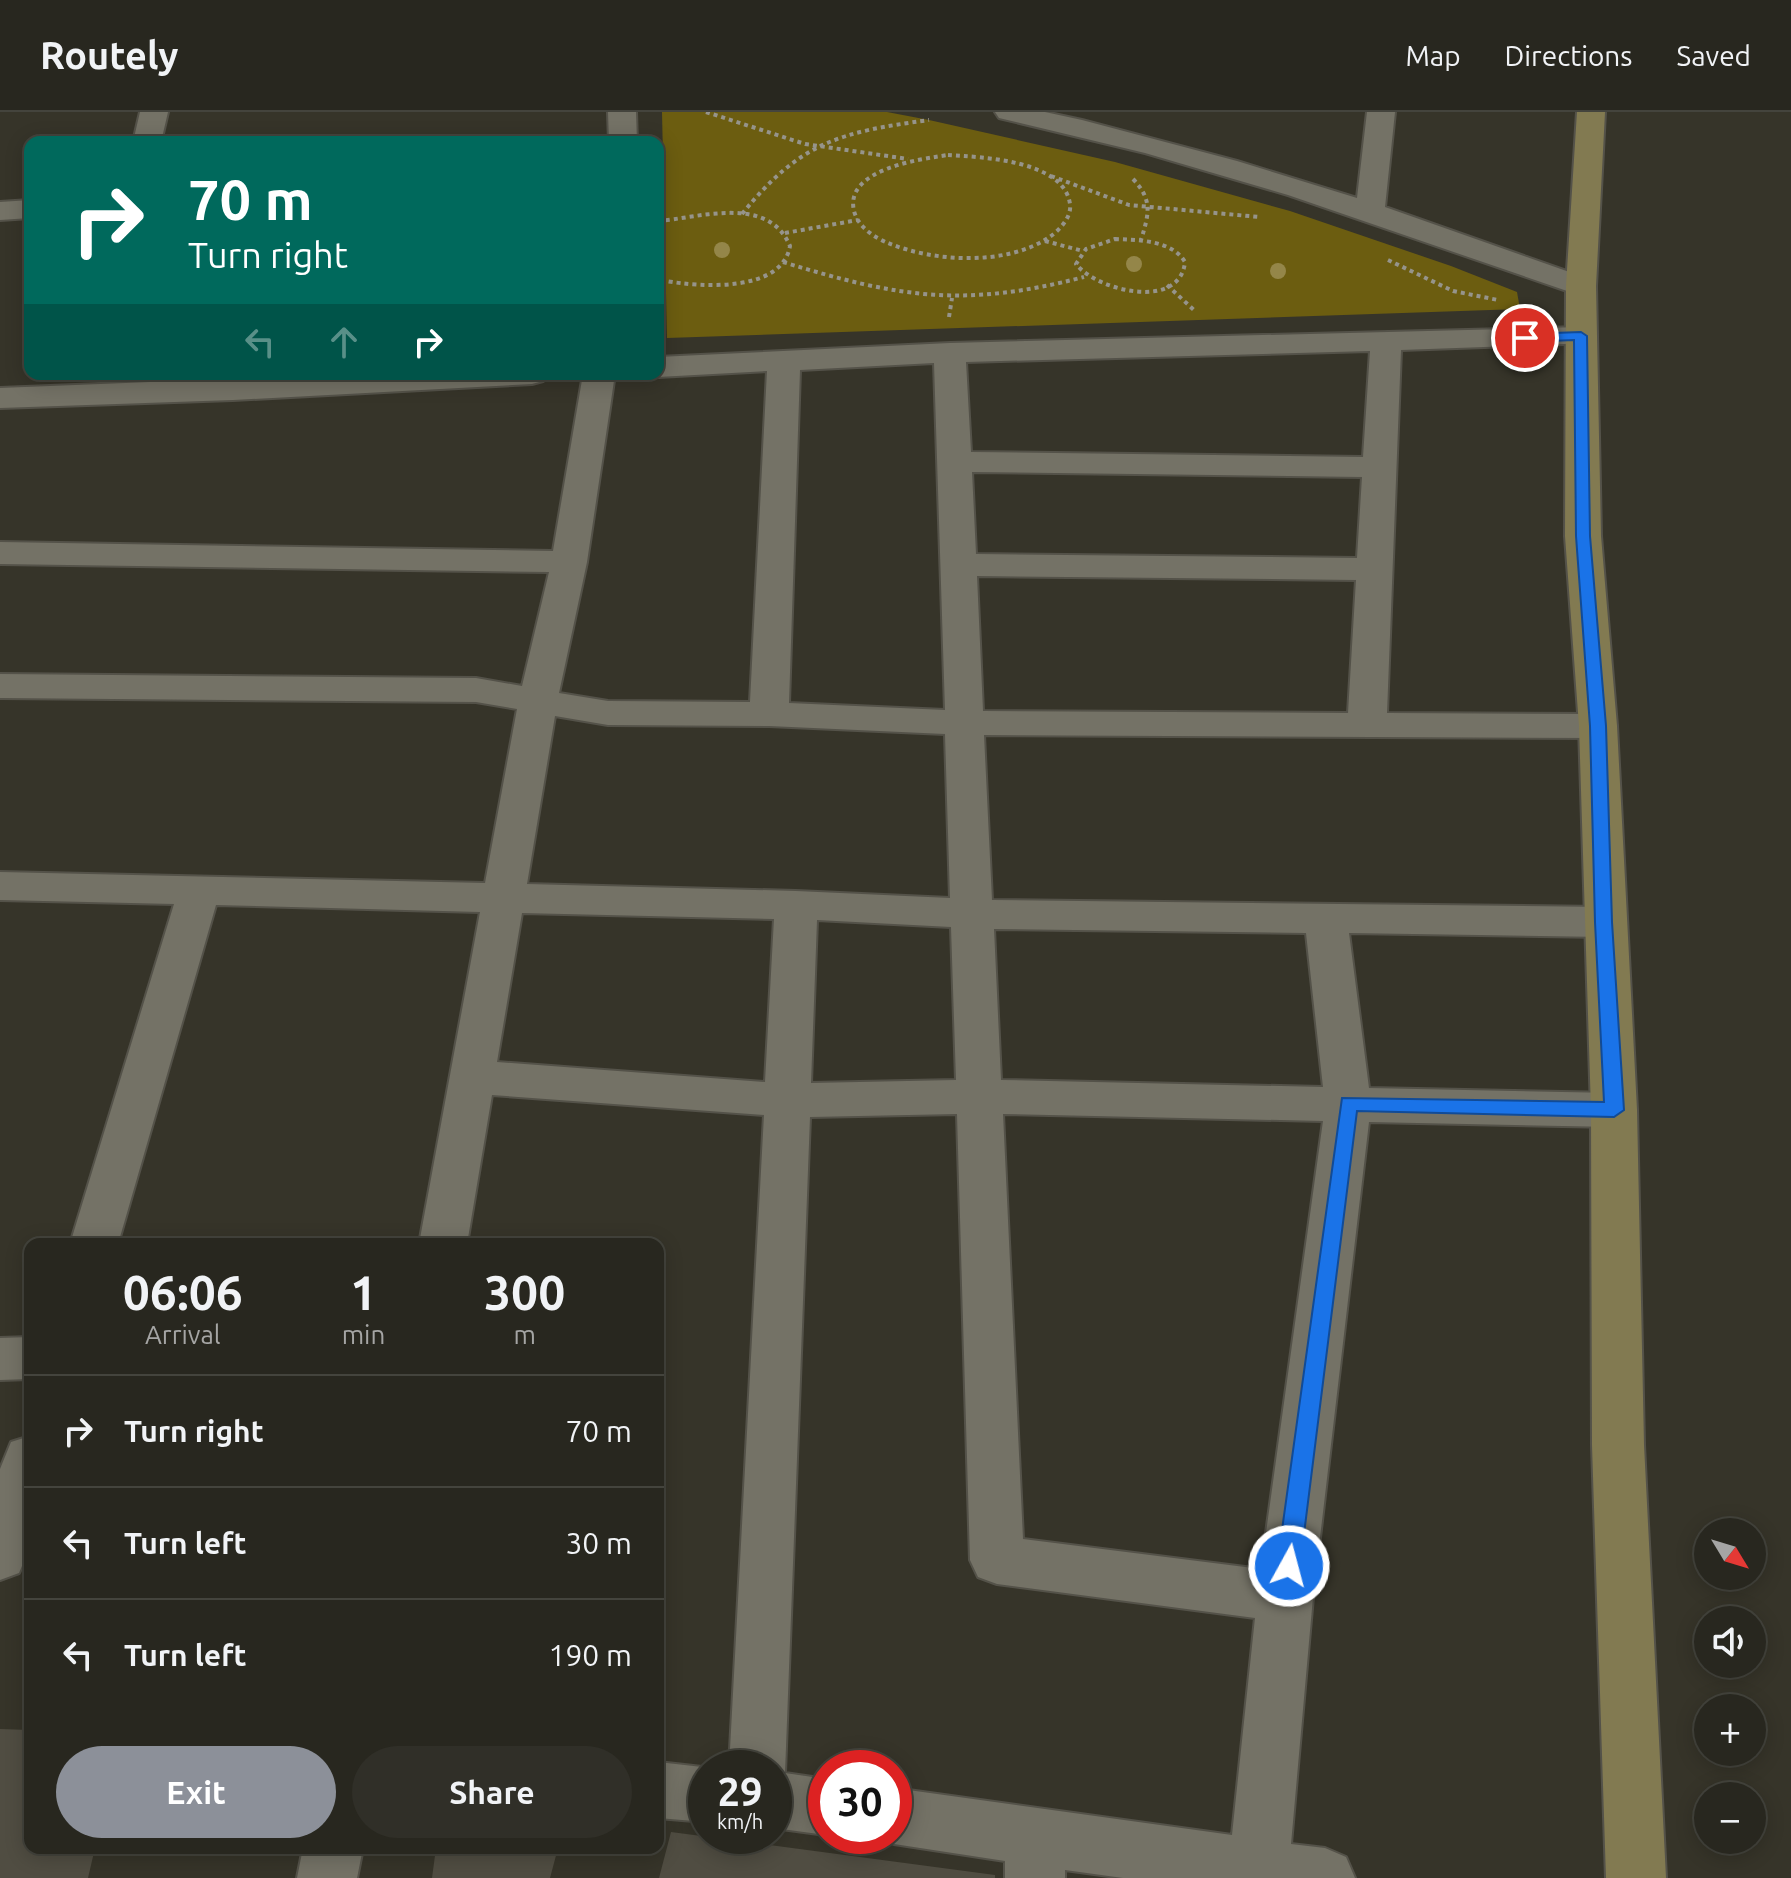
<!DOCTYPE html>
<meta charset="utf-8">
<style>
:root{--surface:#28271f;--page:#302f28;--text:#f1f3f6;--muted:#a5a5a4;--line:#44443d;--accent:#8c9099}
body{margin:0;font-family:Ubuntu,sans-serif;background:var(--page);color:var(--text);height:100vh;display:flex;flex-direction:column;font-size:30px;white-space:nowrap}
*{box-sizing:border-box;margin:0}
p{font-size:26px;color:var(--muted)}
.icon{flex:none;width:44px;height:44px;fill:none;stroke:currentColor;stroke-width:2;stroke-linecap:round;stroke-linejoin:round}
.map{position:relative;flex:1;overflow:hidden}
.drawer{position:absolute;left:24px;top:1126px;width:640px;height:616px;display:flex;flex-direction:column;background:var(--surface);border-radius:16px;box-shadow:0 4px 20px #0003,0 0 0 2px var(--line)}
.drawer>*{flex:none}
.top-card{position:absolute;left:24px;top:24px;width:640px;height:244px;border-radius:16px;box-shadow:0 4px 20px #0003,0 0 0 2px var(--line);background:#00695c;color:#fff;overflow:hidden}
.needle{width:52px;rotate:128deg}
.controls{position:absolute;left:1694px;top:1406px;display:grid;gap:16px}
.controls a{display:grid;place-items:center;width:72px;height:72px;border-radius:50%;background:var(--surface);box-shadow:0 4px 20px #0003,0 0 0 2px var(--line);font-size:40px}
.speed{position:absolute;left:688px;top:1638px;display:flex;gap:16px;font-size:40px;font-weight:700;text-align:center}
.speed>*{display:grid;place-content:center;width:104px;height:104px;border-radius:50%;background:var(--surface);box-shadow:0 4px 20px #0003,0 0 0 2px var(--line);line-height:1}
.speed small{font-size:20px;font-weight:400}
.speed .limit{border:12px solid #d22;background:#fff;color:#111}
.pin{position:absolute;display:grid;place-items:center;width:68px;height:68px;color:#fff;margin:-34px;border:4px solid #fff;border-radius:50%;box-shadow:0 2px 8px #0007}
.me{position:absolute;width:88px;margin:-44px;rotate:7deg;stroke-linejoin:round;filter:drop-shadow(0 0 6px #0008)}
.turn{display:flex;align-items:center;gap:28px;height:168px;padding:0 32px;font-size:36px}
.turn .icon{width:104px;height:104px;stroke-width:2.5}
.turn b{display:block;font-size:56px;line-height:68px}
.lanes{display:flex;align-items:center;height:76px;padding:0 32px;background:#0003;justify-content:center;gap:40px;direction:ltr}
.lanes .off{opacity:.35}
.eta{display:flex;justify-content:space-evenly;align-items:center;height:136px;text-align:center}
.eta b{font-size:48px;font-weight:700;line-height:56px}
.cta{display:flex;gap:16px;margin-top:auto;padding:16px 32px}
.cta a{flex:1;height:92px;border-radius:48px;background:var(--accent);color:#fff;font-size:32px;font-weight:700;line-height:92px;text-align:center}
.cta a+a{background:var(--page);color:var(--text)}
ul{padding:0;list-style:none}
li{display:flex;align-items:center;gap:24px;height:112px;padding:0 32px;border-top:2px solid var(--line)}
li div{flex:1}
li b{display:block;font-size:30px}
li em{font-style:normal}
header{display:flex;align-items:center;gap:48px;box-sizing:border-box;height:112px;padding:0 40px;background:var(--surface);border-bottom:2px solid var(--line)}
header strong{font-size:38px}
nav{display:flex;gap:44px;margin-inline-start:auto;font-size:28px}
.map>svg:first-child{display:block}
.green{fill:#6c5d10}
.building{fill:#504d42}
.lines{fill:none;stroke-linecap:round;stroke-linejoin:round}
.street-casing{stroke:#545249;stroke-width:4}
.secondary-casing{stroke:#545249;stroke-width:4}
.path{stroke:#96948b;stroke-width:4;stroke-dasharray:4 4;stroke-linecap:butt}
.street{fill:#747266;fill-rule:evenodd}
.secondary{fill:#827a51;fill-rule:evenodd}
.tree{fill:#948649}
.route{fill:#1a73e8;stroke:#114b97;stroke-width:2}
</style>
<header>
<strong>Routely</strong>
<nav><a>Map</a><a>Directions</a><a>Saved</a></nav>
</header>
<div class="map">
<svg width="1791" height="1766" viewBox="0 0 1791 1766">
<rect width="100%" height="100%" fill="#363429"/>
<path class="green" d="M662,0H887L929,8L1115,50L1290,99L1451,154L1517,180L1520,197L667,226Z"/>
<path class="building" d="M0,1617L30,1618V1736H95L88,1766H0Z
M671,1720L995,1763V1766H659Z
M436,1736H558L550,1766H432Z"/>
<g class="lines">
<g class="street-casing">
<path id="street" d="M140,0H168L161,30H133Z
M608,0H636L637,30H609Z
M995,0H1045L1082,8L1237,49L1357,86L1367,0H1395L1385,95L1592,168L1596,174L1592,180L1581,183L1570,180L1288,83L1145,41L999,6Z
M30,88V106L0,108V90Z
M1581,215L1592,217L1597,224L1592,231L1401,238L1387,601L1598,602L1612,605L1617,614L1612,623L1598,626L984,623L992,788L1604,795L1619,800L1625,810L1619,820L1604,825L1349,821L1369,976L1614,981L1630,986L1637,998L1630,1010L1614,1015L1369,1010L1313,1485L1291,1732L1325,1736L1346,1745L1355,1766H1123L1065,1758V1766H1005V1749L894,1732L873,1724H894V1676L1232,1723L1255,1506L997,1472L978,1465L970,1448L957,1002L810,1005L785,1661L826,1667V1723L774,1716V1656H729L764,1003L492,983L467,1132H419L480,800L216,793L118,1132H70L174,792L0,788V760L485,771L517,597L476,590L0,586V562L476,566L522,574L549,460L0,452V430L553,439L583,262H615L587,450L559,581L608,589L750,590L767,259L658,265L647,262H658V245L950,231ZM1370,239L1363,345L971,340L966,250ZM934,251L945,598L789,591L800,258ZM972,360L1362,365L1357,446L976,442ZM977,464L1356,468L1348,601L983,599ZM555,604L608,613L769,614L945,622L950,786L796,779L527,772ZM522,801L774,807L765,970L497,950ZM817,808L951,815L956,968L811,971ZM994,817L1306,821L1323,975L1001,968ZM1003,1002L1323,1009L1261,1457L1023,1427Z
M350,262H548L543,269L532,272L233,288L0,296V276Z
M30,1225V1267L0,1268V1226Z
M30,1324V1435L19,1461L0,1468V1357L11,1330Z
M658,1650L711,1656H706V1710L658,1706Z
M303,1736H363L357,1766H297Z"/>
</g>
<g class="secondary-casing">
<path id="secondary" d="M1577,0H1605L1596,174L1601,424L1617,614L1637,998L1644,1333L1666,1766H1606L1592,1333L1591,998L1579,614L1565,424L1566,174Z"/>
</g>
<path class="path" d="M706,0L805,32L908,47
M948,43C981,45 1064,48 1070,92C1072,105 1059,119 1048,126C1005,154 934,150 888,131C875,126 858,115 854,99C844,57 921,47 948,43Z
M1051,64L1129,93L1259,105
M1133,67C1153,88 1149,102 1141,128
M742,102C800,30 840,20 929,8
M658,109C699,106 768,82 790,134C782,181 700,175 666,169
M785,121L858,108
M1115,127C1138,128 1172,128 1185,150C1180,199 1097,179 1076,152L1086,137Z
M1045,129L1083,139
M1388,148L1453,179L1498,188
M783,150C900,186 964,196 1084,165
M1167,173L1196,200
M949,205L952,186"/>
<use href="#street" class="street"/>
<use href="#secondary" class="secondary"/>
</g>
<g class="tree">
<circle cx="722" cy="138" r="8"/>
<circle cx="1134" cy="152" r="8"/>
<circle cx="1278" cy="159" r="8"/>
</g>
<path class="route" d="M1581,220L1587,224L1590,424L1606,614L1612,810L1624,998L1614,1005L1357,999L1300,1454L1297,1461L1289,1464L1281,1461L1277,1454L1342,986L1604,990L1595,810L1590,614L1576,424L1574,228L1525,230L1519,226L1525,222Z"/>
</svg>
<div class="controls">
<a><svg class="needle" viewBox="-14 -14 28 28"><path d="M0-13l5 13h-10z" fill="#e53935"/><path d="M0 13l5-13h-10z" fill="#a5a5a4"/></svg></a>
<a><svg class="icon" aria-label="sound" viewBox="0 0 24 24"><path d="M4 9h4l5-4v14l-5-4H4zM17 9q2 3 0 6"/></svg></a>
<a>+</a>
<a>−</a>
</div>
<div class="speed"><div>29<small>km/h</small></div><div class="limit">30</div></div>
<div class="pin" style="left:1525px;top:226px;background:#d93025"><svg class="icon" aria-label="arrive" viewBox="0 0 24 24"><path d="M6 21V4h12l-3 4 3 4H6"/></svg></div>
<svg class="me" style="left:1289px;top:1454px" viewBox="-20 -20 40 40"><circle r="17" fill="#1a73e8" stroke="#fff" stroke-width="3"/><path d="M0-11L8 9 0 5-8 9z" fill="#fff"/></svg>
<div class="top-card">
<div class="turn"><svg class="icon" aria-label="right" viewBox="0 0 24 24"><path d="M7 20v-9h11M14 6l5 5-5 5"/></svg><div><b>70 m</b>Turn right</div></div>
<div class="lanes"><svg class="icon off" aria-label="left" viewBox="0 0 24 24"><path d="M17 20v-9H6M10 6l-5 5 5 5"/></svg><svg class="icon off" aria-label="ahead" viewBox="0 0 24 24"><path d="M12 20V5M6 11l6-6 6 6"/></svg><svg class="icon" aria-label="right" viewBox="0 0 24 24"><path d="M7 20v-9h11M14 6l5 5-5 5"/></svg></div>
</div>
<section class="drawer">
<div class="eta">
<div><b>06:06</b><p>Arrival</p></div>
<div><b>1</b><p>min</p></div>
<div><b>300</b><p>m</p></div>
</div>
<ul>
<li><svg class="icon" aria-label="right" viewBox="0 0 24 24"><path d="M7 20v-9h11M14 6l5 5-5 5"/></svg><div><b>Turn right</b></div><em>70 m</em></li>
<li><svg class="icon" aria-label="left" viewBox="0 0 24 24"><path d="M17 20v-9H6M10 6l-5 5 5 5"/></svg><div><b>Turn left</b></div><em>30 m</em></li>
<li><svg class="icon" aria-label="left" viewBox="0 0 24 24"><path d="M17 20v-9H6M10 6l-5 5 5 5"/></svg><div><b>Turn left</b></div><em>190 m</em></li>
</ul>
<div class="cta"><a>Exit</a><a>Share</a></div>
</section>
</div>
